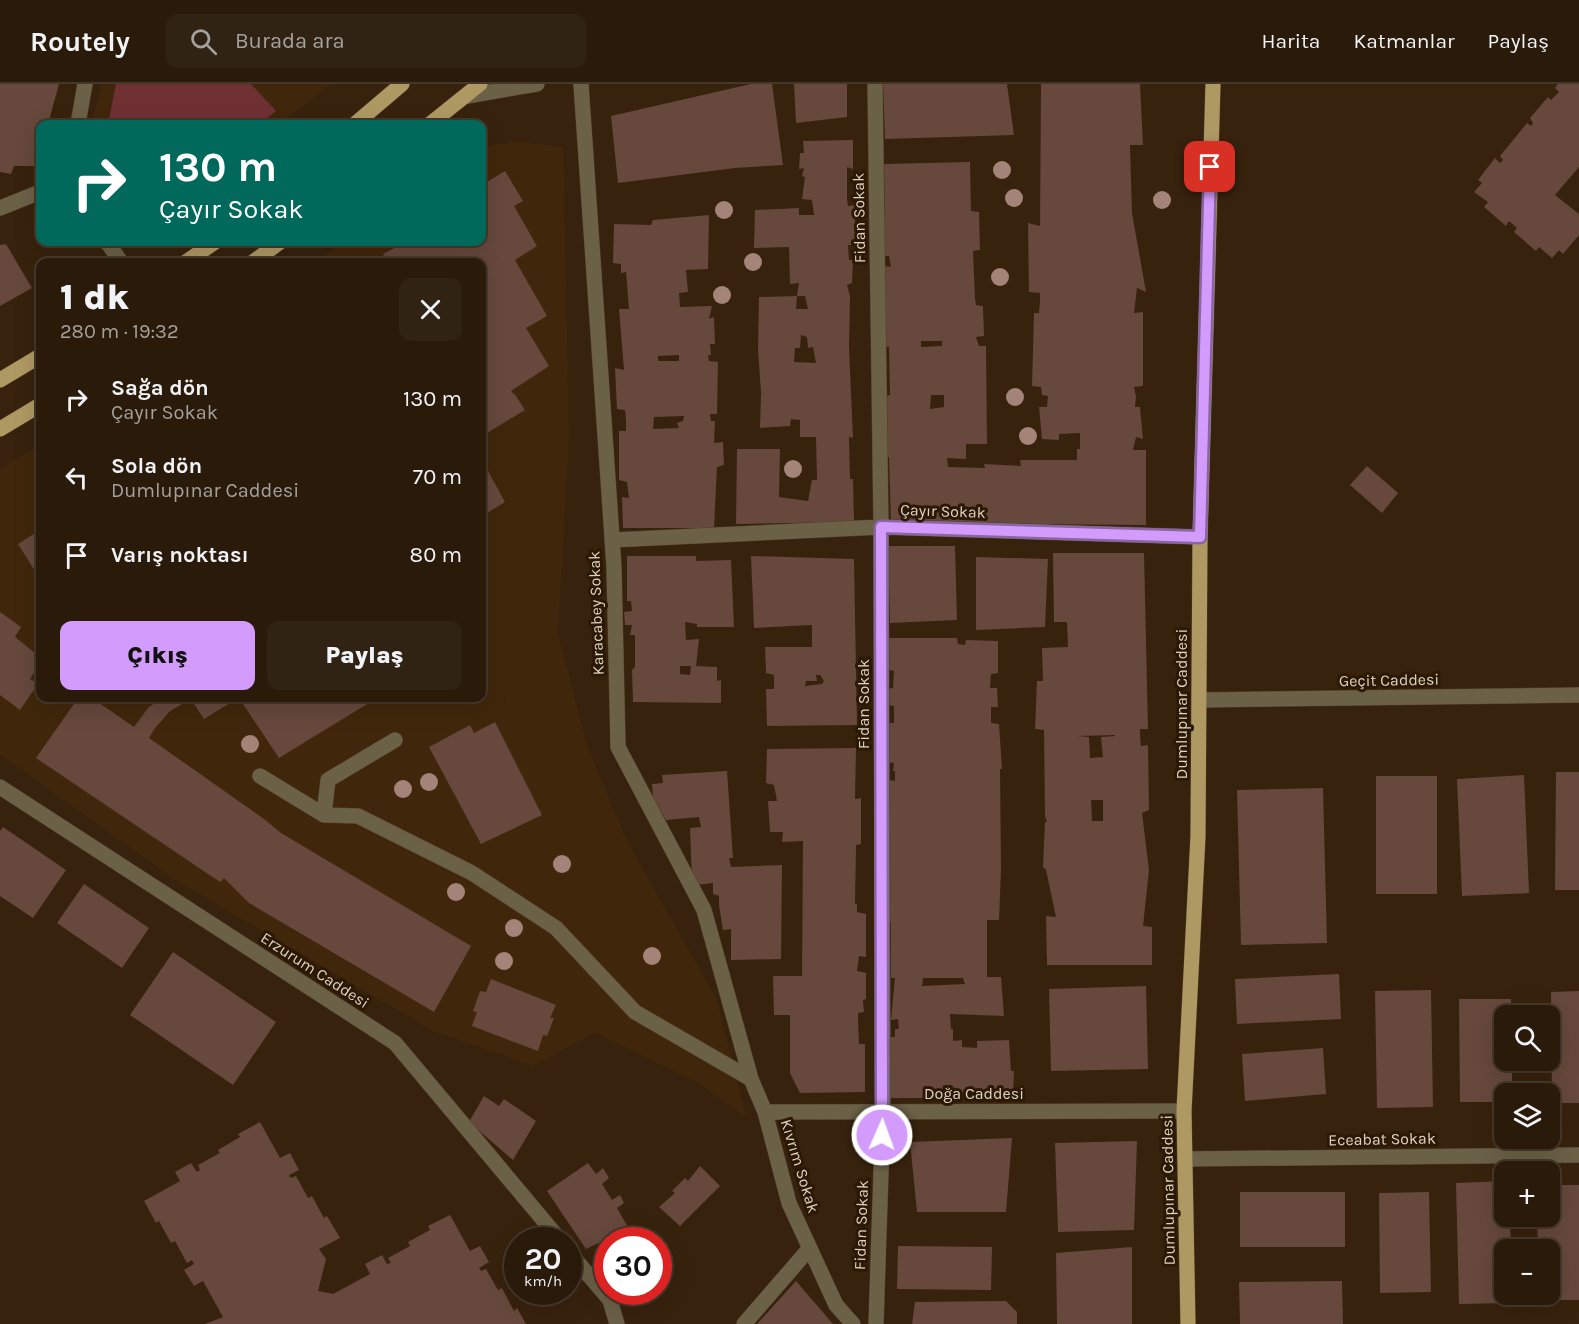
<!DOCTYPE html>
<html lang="tr">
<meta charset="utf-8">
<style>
:root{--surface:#291a0a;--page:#312313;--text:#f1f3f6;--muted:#a5a19c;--line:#45382b;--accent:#d39cfc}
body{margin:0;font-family:Karla,sans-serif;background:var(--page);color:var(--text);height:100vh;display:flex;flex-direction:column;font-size:22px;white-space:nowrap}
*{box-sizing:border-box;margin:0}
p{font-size:20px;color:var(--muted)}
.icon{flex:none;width:33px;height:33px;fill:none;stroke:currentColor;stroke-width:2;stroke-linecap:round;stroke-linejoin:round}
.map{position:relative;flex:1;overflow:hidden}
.drawer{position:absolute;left:36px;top:174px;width:450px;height:444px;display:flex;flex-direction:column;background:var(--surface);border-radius:12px;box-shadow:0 6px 24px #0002,0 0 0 2px var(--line)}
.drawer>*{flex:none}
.guide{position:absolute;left:36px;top:36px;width:450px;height:126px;border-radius:12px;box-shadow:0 6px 24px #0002,0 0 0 2px var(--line);background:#00695c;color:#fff;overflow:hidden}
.controls{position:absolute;left:1494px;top:921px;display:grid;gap:12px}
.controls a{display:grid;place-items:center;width:66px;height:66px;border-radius:12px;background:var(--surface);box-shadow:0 6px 24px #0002,0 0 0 2px var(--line);font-size:30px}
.speed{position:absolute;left:504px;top:1143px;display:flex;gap:12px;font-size:30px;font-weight:700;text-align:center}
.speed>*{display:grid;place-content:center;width:78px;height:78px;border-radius:50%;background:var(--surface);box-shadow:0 6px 24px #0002,0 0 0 2px var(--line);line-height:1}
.speed small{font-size:15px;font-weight:400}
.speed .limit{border:9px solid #d22;background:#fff;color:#111}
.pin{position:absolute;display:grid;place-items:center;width:51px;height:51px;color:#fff;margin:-26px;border-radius:12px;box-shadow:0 3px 9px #0006}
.me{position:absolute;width:66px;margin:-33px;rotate:2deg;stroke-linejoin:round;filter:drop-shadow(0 0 4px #0008)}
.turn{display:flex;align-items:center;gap:21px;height:126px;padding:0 24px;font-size:27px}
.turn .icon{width:78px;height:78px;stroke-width:2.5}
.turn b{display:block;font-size:42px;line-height:51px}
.round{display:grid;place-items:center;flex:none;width:63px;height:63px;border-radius:12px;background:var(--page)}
.head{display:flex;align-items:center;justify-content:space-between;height:102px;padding:0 24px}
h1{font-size:36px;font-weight:800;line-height:45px}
.action{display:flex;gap:12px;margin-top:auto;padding:12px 24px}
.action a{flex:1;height:69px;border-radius:12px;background:var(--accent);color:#111;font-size:24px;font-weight:800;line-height:69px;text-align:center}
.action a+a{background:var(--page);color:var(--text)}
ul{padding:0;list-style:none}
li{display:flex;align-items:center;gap:18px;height:78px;padding:0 24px}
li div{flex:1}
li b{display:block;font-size:22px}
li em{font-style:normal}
header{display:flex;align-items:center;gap:36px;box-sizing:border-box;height:84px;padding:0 30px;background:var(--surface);border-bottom:2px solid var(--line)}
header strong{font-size:28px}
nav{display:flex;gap:33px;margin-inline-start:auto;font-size:21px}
.search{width:420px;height:54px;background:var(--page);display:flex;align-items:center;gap:15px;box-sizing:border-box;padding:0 21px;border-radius:12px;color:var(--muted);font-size:22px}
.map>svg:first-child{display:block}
.built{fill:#40270b}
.green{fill:#6f3034}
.building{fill:#66483c;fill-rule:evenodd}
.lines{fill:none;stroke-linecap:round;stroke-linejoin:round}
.minor-casing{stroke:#523e2a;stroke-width:16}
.major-casing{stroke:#523e2a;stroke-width:16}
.minor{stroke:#6b6147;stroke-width:15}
.major{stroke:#af9963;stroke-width:15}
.tree{fill:#a48379}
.route-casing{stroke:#8965a4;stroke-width:15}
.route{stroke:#d39cfc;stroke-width:10}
.labels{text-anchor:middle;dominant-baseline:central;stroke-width:6;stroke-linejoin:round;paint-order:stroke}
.street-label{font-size:16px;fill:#dfd1c5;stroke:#2c1904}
</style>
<header>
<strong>Routely</strong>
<div class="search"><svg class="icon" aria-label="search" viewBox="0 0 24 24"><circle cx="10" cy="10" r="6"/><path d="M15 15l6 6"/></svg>Burada ara</div>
<nav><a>Harita</a><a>Katmanlar</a><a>Paylaş</a></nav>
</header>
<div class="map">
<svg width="1579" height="1240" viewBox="0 0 1579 1240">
<rect width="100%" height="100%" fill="#37220d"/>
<path class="built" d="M102,0H330L280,40H92V35Z
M518,58L563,63L569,350L558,550L587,661L625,753L717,916L746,1033L695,997L595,949L533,982L433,947L174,795L0,670V385L40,361V614H482V178H316L342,158H482V62Z"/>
<path class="green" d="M116,0H251L276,27L260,40H108Z"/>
<path class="building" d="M0,0H59L48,40H40V82H14L11,90L0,88Z
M751,0H772L783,81L735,84L618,99L611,32Z
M794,0H847V33L796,39Z
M883,0H1007L1014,51L885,55Z
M1041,0H1140L1143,61H1130L1132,129L1146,208L1137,204L1134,229L1143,228V302L1134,303L1136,313L1135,323H1140L1143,355L1136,353L1133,366H1146V441L891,439L889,373H885V312L890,311L889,263H886L884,182L891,183L889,172H885L884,80L970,78L971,127L979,128L980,166L973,167L975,214L976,221L983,222L984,252L976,253L979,262H986L987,360H966V375L947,374L948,383L985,384L984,380L1021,382L1020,376H1077V365H1080V349L1059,350V356L1042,355L1039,323H1047L1048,312L1042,311L1041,303L1032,302L1034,229H1039L1040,217V209L1029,208L1028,139L1040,142ZM921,257H942V262L921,263ZM931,311H944V323L930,325Z
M1558,0H1579V83L1555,111L1579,130V151L1563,170L1559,166L1552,174L1539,163L1536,167L1514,148L1517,144L1509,137L1506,142L1484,123L1488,118L1474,108L1482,99L1478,96L1495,74L1500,79L1503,76L1500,72L1527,39L1531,42L1533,39L1530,34L1548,13L1551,16L1559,8L1555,4Z
M853,56V85L847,83V115L848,122L855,121V161H848L849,176H853L852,199L847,201L850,212L849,263L853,354L849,353L850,395H853L854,438L736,440L737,365H780L779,413L808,417L812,396H817L816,353H800V336L791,335L790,342L760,344L761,309L758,265L759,213L797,212L796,225H808L805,212H797L799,199L790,200L789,163L754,164L755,126L799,124V131H814L812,116L802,115L805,93L802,92L804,84L799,85L800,69H804L803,57ZM801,251L807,253L808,264L813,263L816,279L794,278L795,264H800Z
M505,87L523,117L514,122L537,162L515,176L547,232L526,244L549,282L511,307L516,312L525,326L482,352V178H387L383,170L406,158H482V101Z
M709,131L708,185L686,186L688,208L679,209L680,223L712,222L709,235L714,233L715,260H710L711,271H708L709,277L718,278L717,330H710L711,337H715L714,359L723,358L724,381L717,383L714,444H623L622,413L629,414L627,398L619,396V347H626V335L625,326L617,325L615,284L624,286L619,225H629L626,188L621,189V180L613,179L614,140L651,141L653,136ZM679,271V277H658V272ZM684,332L683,337L677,339L679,344L653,345L654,333Z
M6,160L32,204L0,222V161Z
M482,376L505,418L482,432Z
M1367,382L1398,409L1382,429L1350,401Z
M40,446V495L18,460Z
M888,462H955L957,536L890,539Z
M1053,469H1144L1148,645H1140V651L1141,662L1148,661L1149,726L1142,729L1149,786L1143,842L1152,843V881H1047L1046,832L1056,833L1046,786L1043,783L1045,738H1047L1045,732L1044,646L1035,645L1037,597H1043L1042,564L1068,563L1067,538H1054ZM1078,652L1115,651V652L1101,653L1103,673L1090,674L1089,653ZM1091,716H1103V737H1092Z
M627,472H696V477L731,476L734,543H697V540L685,538L686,556L699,555L696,582L717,583V597L721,596V619L633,618L632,586L635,583V551H630L632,541H625L624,528L632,527L631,517H627ZM680,582H691L690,591L680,590Z
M751,472L854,475L857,641L767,642L766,605H774V591L766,589L765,563H812V541L754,544ZM816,591H820L824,597L822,600L805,602L806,597H817Z
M976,473L1048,475L1045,543L976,546Z
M0,528L21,543L15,553L40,573V579L30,595L38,600L20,626L0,611Z
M887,554H957L958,560L965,561L966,556L998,557V589L991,590L990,604H997L998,623H991V639L999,640L1002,685H1000L1001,786L999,836H987V893H1001L1004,932L950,930L951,945H953V957L962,956V963L977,964V957L1009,956L1011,987H1014L1013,1011L991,1012L992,1008H963V1010L955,1008V1014H888L887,953H895V945H899L898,935L891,936L895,894H891V838H889V696L895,697V687H893L894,679L885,678L884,639H894V622L888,621V605L893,604L894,587L884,585ZM923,894H963L965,900L922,902Z
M78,614H92L134,643L148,624L161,614H238L204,635L191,615L170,627L155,644L149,654L264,735L281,749L471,862L434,928L249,819L224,794L220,798L36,674Z
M239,614H377L279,674Z
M495,638L542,731L481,760L429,663L470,641L474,649Z
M856,664L855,715L861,714V760L856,761L855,820H857V828L866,830V873L859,872L857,887L866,889V915L863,916L864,928L858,929V936L859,960H865V1008L800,1009L790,989V931H774L773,892H802L803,757L782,758L783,748H770L768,717H777L774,701L766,699L767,665Z
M727,687L733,774H729L731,783L782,781L781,875L731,876V845L723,846L719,821V812L713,810V799L696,801L692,796L690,744L701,743L699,733L666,736L653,714L652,700L663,699L662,691Z
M1556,688H1579V806H1555Z
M1524,691L1529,809L1462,812L1457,695Z
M1376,692H1437V810H1376Z
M1323,704L1327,859L1241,861L1237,706Z
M3,743L66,786L33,834L0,812V747Z
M84,800L149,844L122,884L57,839Z
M173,868L276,938L233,1001L130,931Z
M1339,890L1341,935L1237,940L1235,895Z
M491,895L556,921L550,934H554L547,952L543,951L538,967L472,942L477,928L473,927L480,907L486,908Z
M1146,902L1148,985L1051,987L1049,905Z
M1431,906L1433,1023L1377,1024L1375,907Z
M1579,907V1019H1552L1551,908Z
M1459,915H1511V932H1504V976H1512V1010H1504V1018H1460Z
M1323,964L1326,1010L1245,1017L1242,970Z
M484,1012L499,1022L504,1015L536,1037L513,1076L469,1038Z
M260,1038L280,1074L290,1069L299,1086L289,1091L291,1094L296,1092L308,1114L312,1112L324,1134L327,1132L340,1154L319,1165L326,1175L318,1207L333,1210L370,1190L365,1180L382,1171L387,1180L391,1179L388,1174L410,1162L408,1158L430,1146L428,1142L450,1131L470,1167L480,1162L489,1178L479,1184L481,1187L486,1185L498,1206L502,1204L514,1227L517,1224L526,1240H205L223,1233L203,1197L194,1202L184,1186L194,1180L192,1176L187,1179L175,1157L171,1159L159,1137L156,1139L144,1117L180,1097L175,1088L191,1079L197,1088L200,1086L198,1081L220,1069L218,1066L240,1053L238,1050Z
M1012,1054L1006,1128H917L910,1058Z
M1137,1057L1134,1146L1058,1148L1055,1059Z
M588,1079L596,1090L603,1084L609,1094L602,1100L612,1116L620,1111L624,1119L617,1124L629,1145L586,1165L547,1107Z
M700,1082L720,1102L680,1142L659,1123L675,1109L672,1107L685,1094L688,1097Z
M1504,1097V1132H1510L1511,1166H1504V1210H1512V1219L1459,1220L1456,1099Z
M1550,1101H1579V1216H1538V1210H1550V1166H1538L1537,1132H1550Z
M1240,1108H1345V1163H1240Z
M1429,1108L1431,1208L1380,1209L1379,1109Z
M898,1162L992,1163L991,1206L897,1205Z
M1132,1163V1240H1057L1056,1169Z
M796,1197L833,1240H757Z
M1342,1197L1343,1240H1240L1239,1198Z
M1006,1217L1017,1228V1240H912L915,1218Z"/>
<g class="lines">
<g class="minor-casing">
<path id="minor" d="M581,0L614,483L618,663L704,826L751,995L765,1028L789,1119L836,1221L853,1240
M875,0L881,443L883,1027L876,1240
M467,12L537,0
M78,40L85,0
M0,124L40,108
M107,158L121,178
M612,456L881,443L1200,453
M1199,616L1579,611
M260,692L324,731L358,732L472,789L556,844L635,928L751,995
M0,703L395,959L560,1156
M324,731L328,696L395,656
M765,1028L1184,1027
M1185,1075L1579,1071
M568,1167L610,1216L617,1240
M744,1240L809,1165"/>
</g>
<g class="major-casing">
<path id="major" d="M355,40L402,0
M430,40L480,0
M186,178L215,158
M253,178L280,158
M0,296L40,272
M0,345L40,321
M1188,1240L1184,1027L1198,752L1200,453L1213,0"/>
</g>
<use href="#minor" class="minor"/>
<use href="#major" class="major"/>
</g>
<g class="tree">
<circle cx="1002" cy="86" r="9"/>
<circle cx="1014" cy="114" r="9"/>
<circle cx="1162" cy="116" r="9"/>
<circle cx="724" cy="126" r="9"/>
<circle cx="753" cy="178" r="9"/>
<circle cx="1000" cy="193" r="9"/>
<circle cx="722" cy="211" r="9"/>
<circle cx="1015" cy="313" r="9"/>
<circle cx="1028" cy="352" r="9"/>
<circle cx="793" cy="385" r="9"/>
<circle cx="250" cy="660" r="9"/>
<circle cx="429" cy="698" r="9"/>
<circle cx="403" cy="705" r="9"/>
<circle cx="562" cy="780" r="9"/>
<circle cx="456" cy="808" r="9"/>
<circle cx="514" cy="844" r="9"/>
<circle cx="652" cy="872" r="9"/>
<circle cx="504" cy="877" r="9"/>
</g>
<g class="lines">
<g class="route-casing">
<path id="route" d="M882,1051L881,443L1200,453L1210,83"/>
</g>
<use href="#route" class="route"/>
</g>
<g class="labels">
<g class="street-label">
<text transform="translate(859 134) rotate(-91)">Fidan Sokak</text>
<text transform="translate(943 427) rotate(2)">Çayır Sokak</text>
<text transform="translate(596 529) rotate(-92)">Karacabey Sokak</text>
<text transform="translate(1389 596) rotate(-1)">Geçit Caddesi</text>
<text transform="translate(863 620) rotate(-90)">Fidan Sokak</text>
<text transform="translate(1181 620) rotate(-90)">Dumlupınar Caddesi</text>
<text transform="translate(315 886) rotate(33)">Erzurum Caddesi</text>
<text x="974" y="1009">Doğa Caddesi</text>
<text transform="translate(1382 1055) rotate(-1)">Eceabat Sokak</text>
<text transform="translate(800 1082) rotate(73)">Kıvrım Sokak</text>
<text transform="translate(1168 1106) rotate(-91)">Dumlupınar Caddesi</text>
<text transform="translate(861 1141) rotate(-88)">Fidan Sokak</text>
</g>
</g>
</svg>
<div class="controls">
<a><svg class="icon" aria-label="search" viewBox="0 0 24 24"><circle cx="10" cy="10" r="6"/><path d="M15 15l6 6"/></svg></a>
<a><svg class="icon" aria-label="layers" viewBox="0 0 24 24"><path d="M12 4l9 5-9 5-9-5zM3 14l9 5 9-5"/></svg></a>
<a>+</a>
<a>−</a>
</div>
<div class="speed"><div>20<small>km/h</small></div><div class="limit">30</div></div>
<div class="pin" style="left:1210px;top:83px;background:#d93025"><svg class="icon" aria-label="arrive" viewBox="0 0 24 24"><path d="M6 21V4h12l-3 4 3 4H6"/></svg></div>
<svg class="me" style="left:882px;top:1051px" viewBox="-20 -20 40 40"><circle r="17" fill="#d39cfc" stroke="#fff" stroke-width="3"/><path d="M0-11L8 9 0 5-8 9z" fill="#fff"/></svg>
<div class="guide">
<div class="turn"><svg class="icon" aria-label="right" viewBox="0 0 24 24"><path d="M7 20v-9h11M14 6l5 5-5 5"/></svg><div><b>130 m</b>Çayır Sokak</div></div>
</div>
<section class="drawer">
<div class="head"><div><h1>1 dk</h1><p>280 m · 19:32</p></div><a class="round"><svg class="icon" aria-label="close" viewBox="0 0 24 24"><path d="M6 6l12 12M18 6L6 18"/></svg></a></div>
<ul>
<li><svg class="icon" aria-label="right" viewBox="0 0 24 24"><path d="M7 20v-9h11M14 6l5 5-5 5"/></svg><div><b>Sağa dön</b><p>Çayır Sokak</p></div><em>130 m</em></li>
<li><svg class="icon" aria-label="left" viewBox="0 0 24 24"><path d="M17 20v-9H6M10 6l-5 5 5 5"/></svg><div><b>Sola dön</b><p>Dumlupınar Caddesi</p></div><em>70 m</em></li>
<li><svg class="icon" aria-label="arrive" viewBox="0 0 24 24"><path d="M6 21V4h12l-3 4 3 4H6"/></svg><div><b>Varış noktası</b></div><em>80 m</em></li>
</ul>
<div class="action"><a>Çıkış</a><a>Paylaş</a></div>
</section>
</div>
